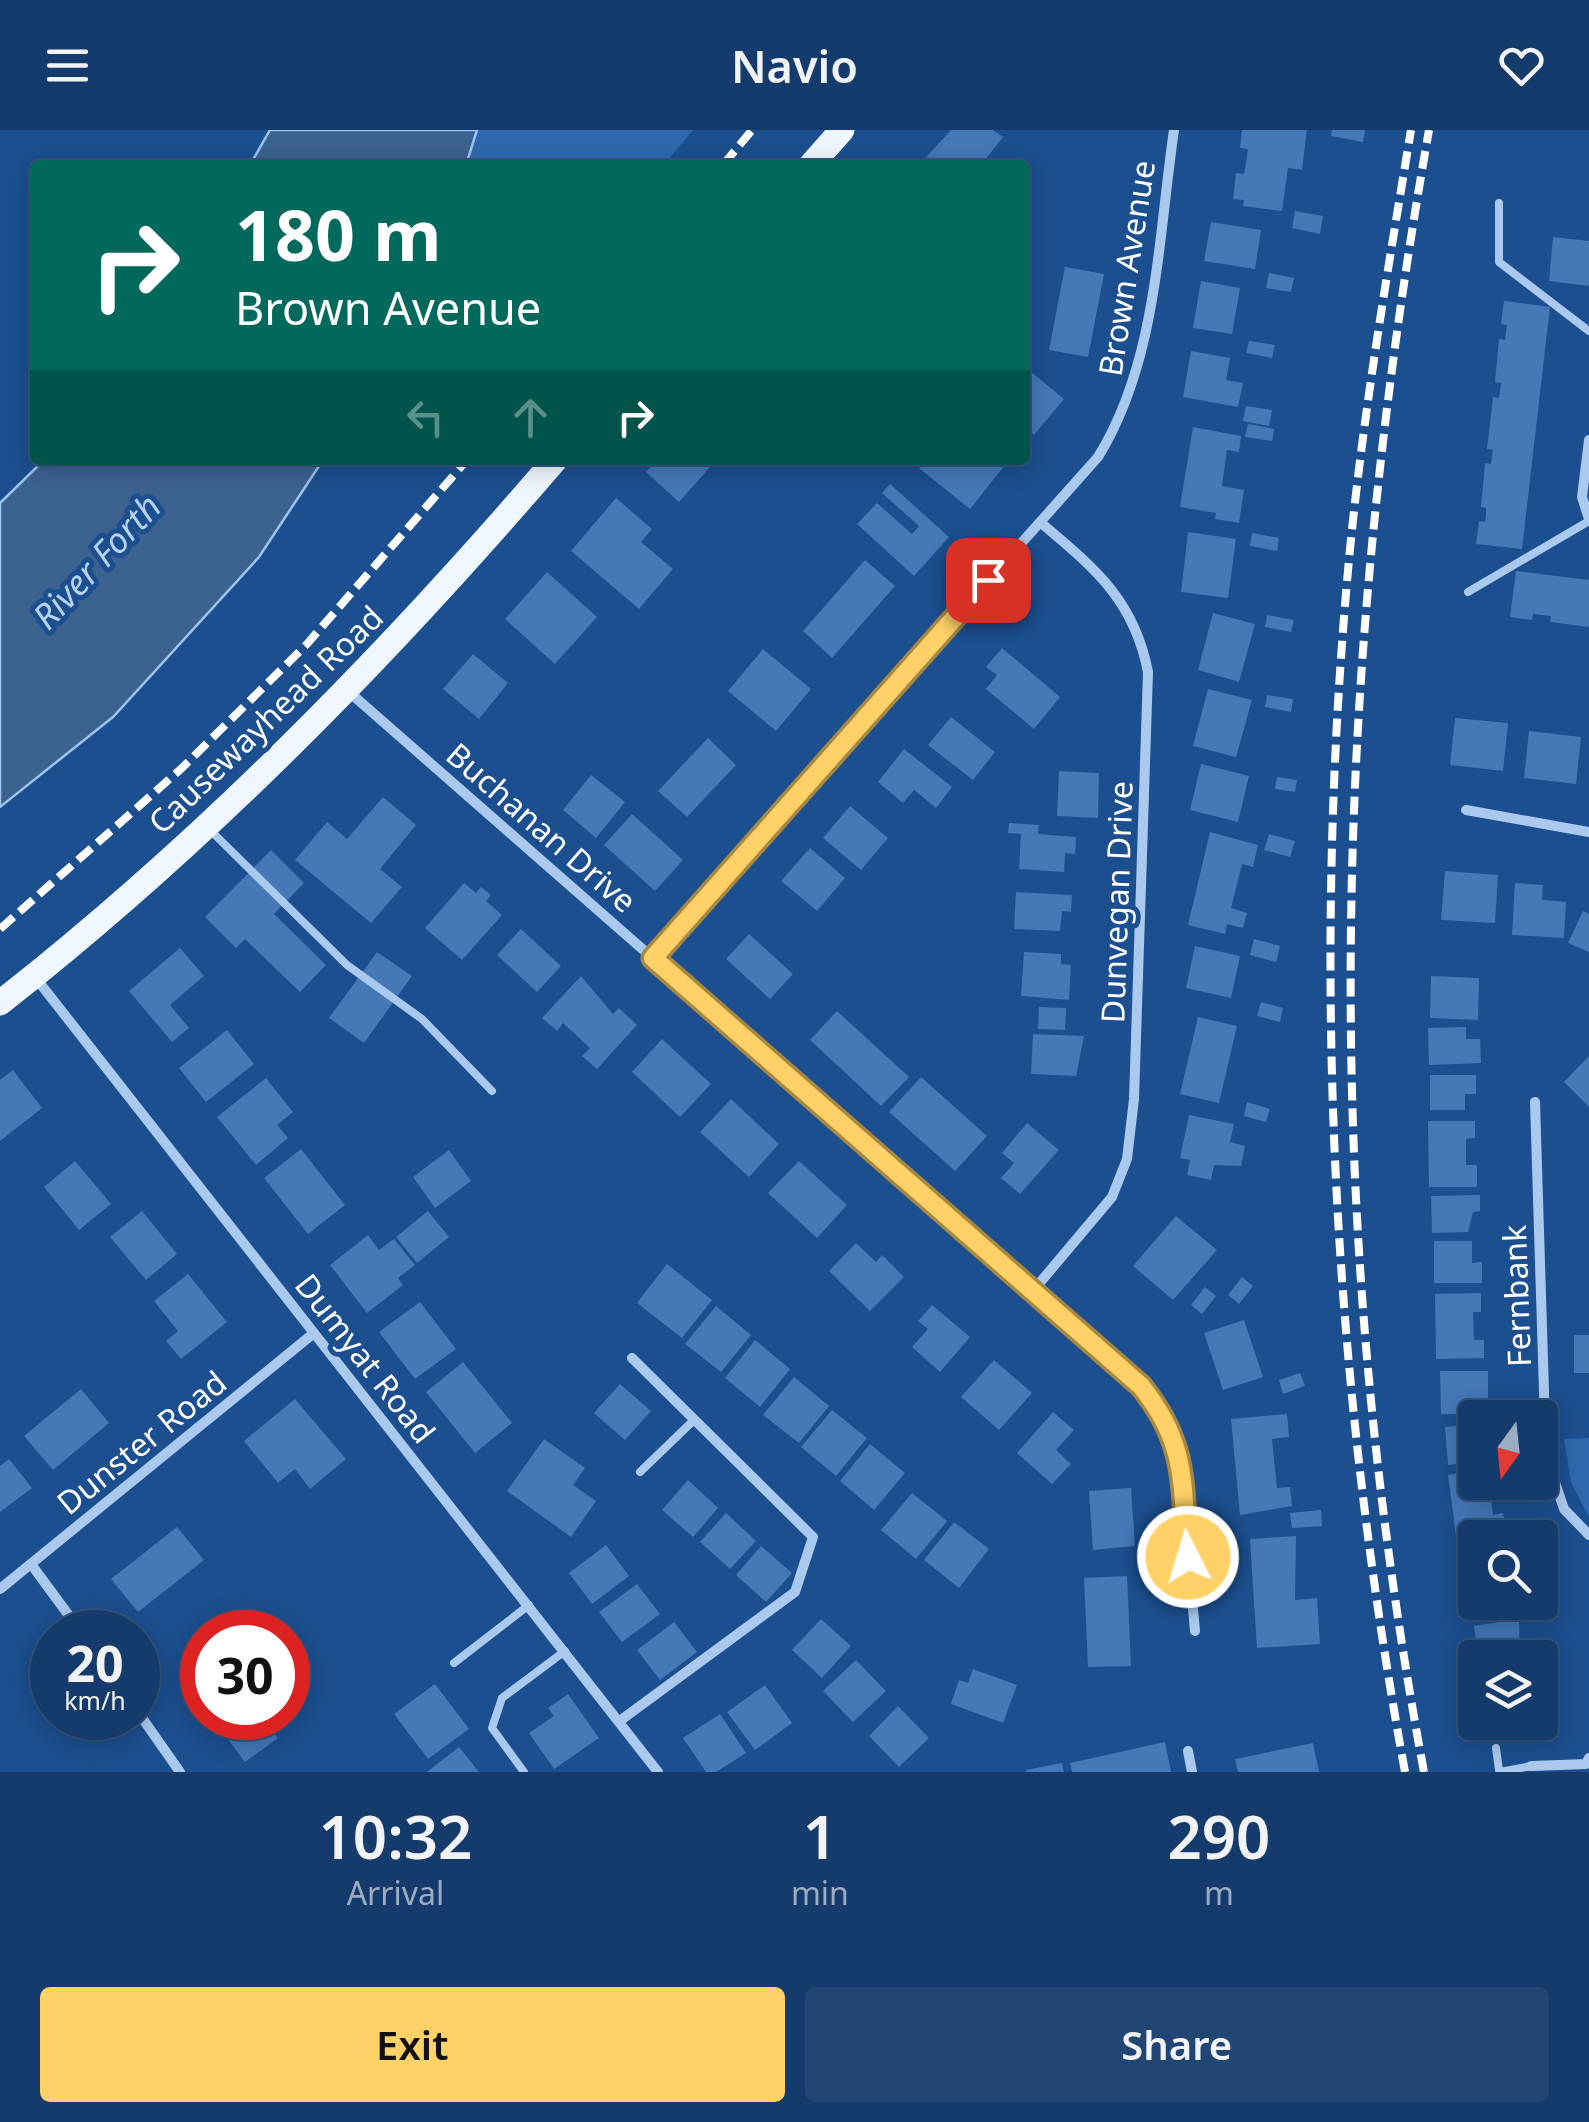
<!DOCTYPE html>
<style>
:root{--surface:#143b6b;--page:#214673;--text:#f1f3f6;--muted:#9dadc1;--line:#33557e;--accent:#ffd166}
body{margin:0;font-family:"Noto Sans",sans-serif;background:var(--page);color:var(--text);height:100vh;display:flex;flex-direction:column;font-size:38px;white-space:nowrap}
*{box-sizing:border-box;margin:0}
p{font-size:32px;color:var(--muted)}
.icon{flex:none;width:55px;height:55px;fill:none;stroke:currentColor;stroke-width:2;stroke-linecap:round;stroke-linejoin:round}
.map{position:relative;height:1642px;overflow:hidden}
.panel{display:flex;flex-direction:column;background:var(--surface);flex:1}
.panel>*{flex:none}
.hud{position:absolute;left:30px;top:30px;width:1000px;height:305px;border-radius:10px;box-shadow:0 5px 25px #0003,0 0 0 2px var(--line);background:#00695c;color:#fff;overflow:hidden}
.needle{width:65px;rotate:195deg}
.tools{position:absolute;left:1458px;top:1270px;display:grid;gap:20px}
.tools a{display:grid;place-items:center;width:100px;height:100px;border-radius:10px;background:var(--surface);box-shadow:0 5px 25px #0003,0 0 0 2px var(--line);font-size:50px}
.speed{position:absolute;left:30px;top:1480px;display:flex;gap:20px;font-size:50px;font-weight:700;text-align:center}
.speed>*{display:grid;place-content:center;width:130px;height:130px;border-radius:50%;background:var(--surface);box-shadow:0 5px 25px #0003,0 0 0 2px var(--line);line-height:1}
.speed small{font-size:25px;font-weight:400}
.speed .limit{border:15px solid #d22;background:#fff;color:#111}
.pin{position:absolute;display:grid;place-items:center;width:85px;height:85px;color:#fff;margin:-42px;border-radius:20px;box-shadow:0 5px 15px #0006}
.me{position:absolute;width:110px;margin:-55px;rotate:355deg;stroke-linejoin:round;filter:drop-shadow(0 0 8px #0008)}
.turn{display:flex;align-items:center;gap:35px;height:210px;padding:0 40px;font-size:45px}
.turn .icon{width:130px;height:130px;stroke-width:2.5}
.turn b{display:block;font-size:70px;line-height:85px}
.lanes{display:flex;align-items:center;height:95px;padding:0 40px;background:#0003;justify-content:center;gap:50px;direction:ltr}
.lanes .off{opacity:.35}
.eta{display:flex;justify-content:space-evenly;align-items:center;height:170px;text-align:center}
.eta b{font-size:60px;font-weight:600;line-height:70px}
.button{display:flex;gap:20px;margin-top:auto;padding:20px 40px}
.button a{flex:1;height:115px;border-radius:10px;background:var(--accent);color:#111;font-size:40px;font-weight:600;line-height:115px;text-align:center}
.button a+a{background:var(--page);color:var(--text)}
header{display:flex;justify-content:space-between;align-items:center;height:130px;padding:0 40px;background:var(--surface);font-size:45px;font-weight:600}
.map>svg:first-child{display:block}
.green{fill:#2e69ad}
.water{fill:#3c6290;stroke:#9cc4f0;stroke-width:2.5}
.building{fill:#4478b7}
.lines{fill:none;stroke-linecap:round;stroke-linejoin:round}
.lane{stroke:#a9c9ee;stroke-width:8}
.street{stroke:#a9c9ee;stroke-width:10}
.primary{stroke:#f0f6ff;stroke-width:25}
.rail{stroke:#fff;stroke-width:8;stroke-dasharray:18 8;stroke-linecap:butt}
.route-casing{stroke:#a68842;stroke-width:25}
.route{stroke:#ffd166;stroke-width:18}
.labels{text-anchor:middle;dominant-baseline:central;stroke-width:10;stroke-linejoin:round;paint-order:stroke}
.street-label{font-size:32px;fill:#fff;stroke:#1b4f8f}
.water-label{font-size:35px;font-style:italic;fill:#b5d3f5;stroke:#1b4f8f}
</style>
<header><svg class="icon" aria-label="menu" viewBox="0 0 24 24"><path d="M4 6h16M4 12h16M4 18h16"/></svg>Navio<svg class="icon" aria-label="heart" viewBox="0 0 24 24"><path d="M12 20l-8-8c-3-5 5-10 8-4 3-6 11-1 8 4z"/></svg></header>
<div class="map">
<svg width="1589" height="1642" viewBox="0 0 1589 1642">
<rect width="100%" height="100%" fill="#1b4f8f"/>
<path class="green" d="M477,0H693L664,35H466Z
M1589,1308V1387L1571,1352L1564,1309Z"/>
<path class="water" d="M270,0H477L466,35H250Z
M44,330H323L259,427L113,587L0,677V373Z"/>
<path class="building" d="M951,0H993L1003,7L981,35H919Z
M1242,0H1307L1302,40L1288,38L1282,81L1243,76L1244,70L1233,69L1236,43L1244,44L1246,33L1248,19L1240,18Z
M1332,0H1365L1363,12L1331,6Z
M1295,81L1323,86L1320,104L1292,98Z
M1211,92L1261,100L1255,139L1204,131Z
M1553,107L1589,111V156L1549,151Z
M1065,137L1104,144L1088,227L1049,220Z
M1269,143L1294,148L1291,162L1266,158Z
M1201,151L1240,158L1232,204L1193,198Z
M1504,171L1550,177L1522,419L1476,414L1479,391L1485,392L1486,385V378L1481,377L1485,333L1491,334L1492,325L1493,320L1487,319L1493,267L1499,268L1501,253L1495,252L1499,209L1505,210L1507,195L1501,194Z
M1249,211L1275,215L1272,228L1246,223Z
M1191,221L1230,228L1226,250L1243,253L1238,277L1183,267Z
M1030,241L1064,269L1034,305L1025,298V247Z
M1246,276L1272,280L1269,296L1243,291Z
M1248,294L1274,299L1272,311L1245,307Z
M1193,297L1241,306L1239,322L1227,320L1222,356L1244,360L1239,393L1215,389L1216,383L1180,377Z
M657,330H702L710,337L679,372L646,342Z
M926,330H1009L970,379L919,338Z
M890,354L949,407L914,446L857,394L877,373L912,404L919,396L882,363Z
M616,368L652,399L641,412L673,439L639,479L571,421Z
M1188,402L1236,409L1228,468L1181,462Z
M1252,403L1279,408L1277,421L1250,416Z
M865,430L895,456L832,528L803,501Z
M1516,441L1589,450V497L1550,492L1551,486L1533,484L1532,490L1510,487Z
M547,442L597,487L555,534L505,489Z
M1213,483L1255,494L1239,552L1198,540Z
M1267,485L1294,490L1291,502L1265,497Z
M1002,518L1060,567L1034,599L986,559L997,545L986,537Z
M763,519L811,559L776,601L728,561Z
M473,524L508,553L479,589L443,559Z
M1208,559L1252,570L1236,627L1193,616Z
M1267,565L1293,569L1291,582L1265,577Z
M951,587L995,622L973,650L928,615Z
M1455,588L1508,593L1503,641L1450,635Z
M1529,601L1581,607L1576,654L1524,648Z
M708,608L736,635L687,687L658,661Z
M904,619L952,657L936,678L914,660L903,673L878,652Z
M1201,634L1249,646L1238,692L1190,680Z
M1059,641L1099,643L1098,688L1057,686Z
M591,645L625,672L596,708L563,680Z
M1277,647L1297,650L1295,662L1275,659Z
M383,667L416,695L380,739L402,757L371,793L295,730L327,692L347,709Z
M850,676L888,708L861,740L823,708Z
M632,684L683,730L655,761L604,715Z
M1009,693L1039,695L1038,704L1076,707L1075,724L1065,723L1064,742L1019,739L1021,704L1008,703Z
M1210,702L1258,715L1253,737L1242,734L1231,778L1247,783L1243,798L1227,794L1225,804L1188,795Z
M1269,704L1295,711L1290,727L1264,720Z
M810,718L845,748L817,781L781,751Z
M271,720L304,753L274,784L326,835L300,862L245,809L236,818L205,787Z
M1445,741L1498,745L1495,793L1441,790Z
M464,753L476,763L481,757L491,765L486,771L502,785L462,830L425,798Z
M1515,753L1543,755L1542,770L1566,772L1564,808L1512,805Z
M1016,762L1072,765L1071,782L1062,781L1060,801L1014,799Z
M1583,781L1589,784V822L1568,813Z
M521,799L561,836L537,862L497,825Z
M749,804L793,844L770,869L726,829Z
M1254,809L1280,816L1276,832L1250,825Z
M1195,816L1240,826L1231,868L1186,858Z
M180,818L204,846L170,875L189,898L172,912L129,861Z
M377,822L412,846L364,913L329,888Z
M1024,822L1061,824V834L1071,835L1069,870L1021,866Z
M581,846L613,884L619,878L637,895L597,939L582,926L590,918L563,893L557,901L542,888Z
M1431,846L1479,848L1478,890L1430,888Z
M1261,872L1283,878L1280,892L1257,886Z
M1039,877L1066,878L1065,900L1038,899Z
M837,881L909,947L881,976L810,910Z
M1198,887L1237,896L1219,973L1180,964Z
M1466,897V909H1480L1481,933L1429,935L1428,898Z
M227,900L254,934L206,972L179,938Z
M1033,904L1084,906L1076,946L1031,944Z
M662,909L711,954L680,987L632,942Z
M1589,926V977L1564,952Z
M13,940L42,978L0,1011V950Z
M1430,945H1476V964H1465V980H1430Z
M921,947L987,1006L955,1041L889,982Z
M266,948L293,982L277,995L288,1008L256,1035L217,987Z
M731,969L779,1014L749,1047L700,1002Z
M1247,972L1270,979L1266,992L1244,986Z
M1189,985L1234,994L1230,1012L1245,1016L1241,1036L1214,1035L1211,1050L1187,1045L1190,1030L1180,1028Z
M1428,991H1475V1008L1466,1009V1035H1477V1057H1429Z
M1027,993L1059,1020L1020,1064L1001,1048L1014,1033L1002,1023Z
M301,1019L345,1075L308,1104L264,1048Z
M449,1020L471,1051L435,1078L413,1047Z
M75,1031L111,1074L79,1100L44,1057Z
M799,1031L847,1075L817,1108L768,1063Z
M1480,1065V1081L1473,1082L1468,1102L1432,1103L1431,1066Z
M142,1081L177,1124L146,1150L110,1107Z
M428,1081L449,1107L417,1133L396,1107Z
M1176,1086L1217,1120L1173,1170L1133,1136Z
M368,1105L379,1120L394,1109L415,1135L398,1148L403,1155L367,1183L330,1135Z
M1434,1111H1472V1133L1482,1132V1153H1434Z
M856,1113L876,1132L882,1125L904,1147L870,1181L829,1141Z
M667,1134L712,1170L682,1208L637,1173Z
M188,1144L227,1192L181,1229L166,1211L178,1201L154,1171Z
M1242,1147L1253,1156L1239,1174L1228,1165Z
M1205,1157L1216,1166L1202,1184L1191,1175Z
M1481,1163V1182H1473L1474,1210H1484V1228L1436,1229L1435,1164Z
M420,1172L456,1219L415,1249L379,1202Z
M932,1175L970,1207L940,1242L912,1217L928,1199L918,1191Z
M716,1176L751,1205L721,1242L685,1214Z
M1244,1190L1263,1247L1223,1260L1204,1203Z
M1574,1205H1589V1243H1574Z
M755,1210L790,1239L760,1277L725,1248Z
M994,1230L1032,1263L999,1300L961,1267Z
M463,1232L512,1293L475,1323L426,1262Z
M1440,1241H1488V1275H1478V1284H1441Z
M1300,1243L1305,1256L1283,1264L1279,1250Z
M794,1247L829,1276L799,1313L763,1285Z
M620,1254L651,1281L625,1310L594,1283Z
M81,1259L109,1293L53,1340L24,1306Z
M295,1269L346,1329L310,1359L295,1339L278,1353L244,1311Z
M832,1280L867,1308L836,1346L801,1317Z
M1053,1282L1074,1300L1056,1320L1071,1334L1052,1354L1017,1323Z
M1287,1284L1289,1307L1272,1309L1277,1358L1290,1357L1292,1376L1240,1385L1231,1289Z
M1475,1294V1332L1448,1335L1445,1297Z
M544,1309L585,1338L573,1355L596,1371L571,1407L507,1361Z
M870,1314L905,1343L874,1380L840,1351Z
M9,1329L32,1358L0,1382V1336Z
M1475,1341V1352H1499L1500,1361L1490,1362L1493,1385L1503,1383L1507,1406L1457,1413L1448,1345Z
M688,1350L718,1378L693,1407L662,1380Z
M1131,1358L1135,1416L1093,1420L1089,1361Z
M912,1363L947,1391L916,1429L881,1400Z
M1321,1380L1322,1396L1292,1398L1290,1383Z
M726,1383L756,1411L730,1439L700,1412Z
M954,1392L989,1419L959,1458L924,1430Z
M177,1397L204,1430L138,1482L111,1449Z
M1296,1406L1295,1470L1317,1468L1320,1514L1257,1518L1250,1409Z
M606,1415L629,1446L592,1474L569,1443Z
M761,1416L792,1443L766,1472L736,1445Z
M1475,1421V1472H1515L1516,1481L1470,1486L1462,1423Z
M1127,1446L1131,1536L1088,1537L1084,1448Z
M637,1454L660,1484L622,1512L599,1482Z
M821,1489L851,1516L822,1548L792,1520Z
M1519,1489L1520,1528H1479L1474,1496Z
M674,1492L697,1522L660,1550L637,1520Z
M856,1530L886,1561L853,1592L823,1561Z
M973,1539L1017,1555L1003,1593L951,1574L959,1550L968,1553Z
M435,1554L469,1599L428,1629L394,1584Z
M765,1555L792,1593L755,1620L727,1582Z
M568,1564L599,1608L554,1639L529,1603L554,1586L548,1578Z
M898,1576L929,1608L899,1637L869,1606Z
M720,1584L746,1623L716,1642H706L683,1608Z
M212,1588H263L278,1608L245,1632Z
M1165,1612L1171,1642H1072L1070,1633Z
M1313,1613L1319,1642H1238L1235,1629Z
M459,1617L479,1642H427Z
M1062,1633L1064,1642H1026V1640Z"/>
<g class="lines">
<path class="lane" d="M1499,73V132L1589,201
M1468,462L1589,391
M209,699L347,835L422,889L492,961
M640,1342L694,1290
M454,1533L529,1475
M1496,1618L1499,1640
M524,1642L492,1598L502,1568L565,1521
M1500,1642L1531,1636"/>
<path class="street" d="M1589,310L1582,367L1589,389
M348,561L1141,1256L1166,1287L1178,1316L1195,1501
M1466,680L1589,702
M653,827L1098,327C1157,232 1158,109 1174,0
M35,847L658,1642
M1535,972L1546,1326L1564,1379L1589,1405
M1032,1162L1112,1067L1127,1029L1134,969L1148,542C1134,469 1094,438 1040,392
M31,1434L81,1502
M0,1459L314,1203
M138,1582L180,1642
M621,1590L795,1462L813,1407L632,1228
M1188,1621L1192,1642
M1531,1636L1586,1634L1589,1628"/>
<path class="primary" d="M811,35L842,0
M0,873C204,713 386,527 555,330"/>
<path class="rail" d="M723,35L752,0
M0,799L182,638L307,514L467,330
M1405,1642C1331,1240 1311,826 1350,419C1364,278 1388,139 1411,0
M1424,1642C1320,1087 1331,554 1429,0"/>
</g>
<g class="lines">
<g class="route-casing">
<path id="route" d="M988,450L653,828L1141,1256C1189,1316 1181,1355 1188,1427"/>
</g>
<use href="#route" class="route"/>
</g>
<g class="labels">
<g class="street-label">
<text transform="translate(1126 138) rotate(-81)">Brown Avenue</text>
<text transform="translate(265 589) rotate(-44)">Causewayhead Road</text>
<text transform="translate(542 697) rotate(41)">Buchanan Drive</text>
<text transform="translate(1116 772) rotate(-88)">Dunvegan Drive</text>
<text transform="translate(1516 1166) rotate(-92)">Fernbank</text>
<text transform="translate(366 1228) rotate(52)">Dumyat Road</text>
<text transform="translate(141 1312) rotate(-39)">Dunster Road</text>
</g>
<g class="water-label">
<text transform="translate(96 431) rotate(-47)">River Forth</text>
</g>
</g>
</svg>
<div class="tools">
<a><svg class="needle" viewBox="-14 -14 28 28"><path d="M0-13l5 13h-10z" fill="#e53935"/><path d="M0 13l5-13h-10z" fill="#9dadc1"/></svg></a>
<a><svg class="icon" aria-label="search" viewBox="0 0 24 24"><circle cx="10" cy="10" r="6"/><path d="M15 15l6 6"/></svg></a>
<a><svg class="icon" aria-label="layers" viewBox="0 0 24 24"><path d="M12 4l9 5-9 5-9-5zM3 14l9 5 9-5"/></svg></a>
</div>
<div class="speed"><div>20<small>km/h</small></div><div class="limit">30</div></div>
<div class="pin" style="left:988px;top:450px;background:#d93025"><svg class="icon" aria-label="arrive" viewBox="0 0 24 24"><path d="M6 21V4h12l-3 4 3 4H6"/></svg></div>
<svg class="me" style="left:1188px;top:1427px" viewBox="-20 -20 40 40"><circle r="17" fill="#ffd166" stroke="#fff" stroke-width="3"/><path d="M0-11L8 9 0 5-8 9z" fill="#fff"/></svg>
<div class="hud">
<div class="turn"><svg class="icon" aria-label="right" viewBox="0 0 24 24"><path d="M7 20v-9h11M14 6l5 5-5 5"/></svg><div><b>180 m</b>Brown Avenue</div></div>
<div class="lanes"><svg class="icon off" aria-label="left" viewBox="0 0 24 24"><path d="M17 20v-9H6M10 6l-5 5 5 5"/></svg><svg class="icon off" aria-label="ahead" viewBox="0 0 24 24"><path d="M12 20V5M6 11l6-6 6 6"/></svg><svg class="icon" aria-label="right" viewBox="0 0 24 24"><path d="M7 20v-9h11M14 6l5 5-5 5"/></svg></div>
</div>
</div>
<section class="panel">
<div class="eta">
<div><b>10:32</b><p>Arrival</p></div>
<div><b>1</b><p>min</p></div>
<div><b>290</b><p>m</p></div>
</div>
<div class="button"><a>Exit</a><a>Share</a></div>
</section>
